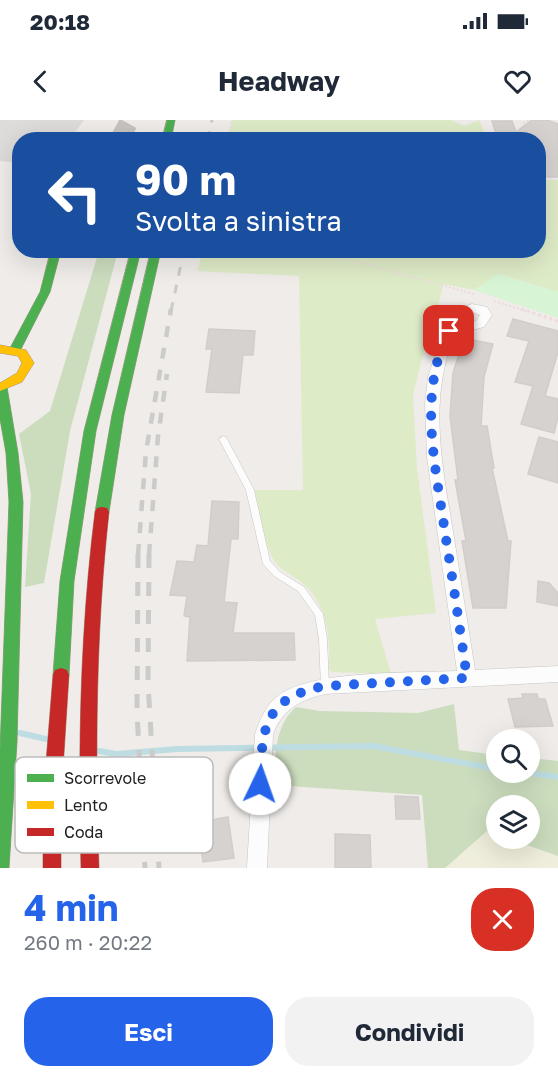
<!DOCTYPE html>
<html lang="it">
<meta charset="utf-8">
<style>
:root{--surface:#fff;--page:#f2f2f3;--text:#1f2937;--muted:#747a83;--accent:#2563eb}
body{margin:0;font-family:"Golos Text",sans-serif;background:var(--page);color:var(--text);height:100vh;display:flex;flex-direction:column;font-size:22px;white-space:nowrap}
*{box-sizing:border-box;margin:0}
p{font-size:20px;color:var(--muted)}
.icon{flex:none;width:33px;height:33px;fill:none;stroke:currentColor;stroke-width:2;stroke-linecap:round;stroke-linejoin:round}
.map{position:relative;height:748px;overflow:hidden}
.details{display:flex;flex-direction:column;background:var(--surface);flex:1}
.details>*{flex:none}
.guide{position:absolute;left:12px;top:12px;width:534px;height:126px;border-radius:24px;box-shadow:0 6px 24px #0002;background:#1a4fa0;color:#fff;overflow:hidden}
.tools{position:absolute;left:486px;top:609px;display:grid;gap:12px}
.tools a{display:grid;place-items:center;width:54px;height:54px;border-radius:50%;background:var(--surface);box-shadow:0 6px 24px #0002;font-size:30px}
.pin{position:absolute;display:grid;place-items:center;width:51px;height:51px;color:#fff;margin:-26px;border-radius:12px;box-shadow:0 3px 9px #0006}
.me{position:absolute;width:66px;margin:-33px;rotate:3deg;stroke-linejoin:round;filter:drop-shadow(0 0 4px #0008)}
.turn{display:flex;align-items:center;gap:21px;height:126px;padding:0 24px;font-size:27px}
.turn .icon{width:78px;height:78px;stroke-width:2.5}
.turn b{display:block;font-size:42px;line-height:51px}
.round{display:grid;place-items:center;flex:none;width:63px;height:63px;border-radius:24px;background:var(--page)}
.summary{display:flex;align-items:center;justify-content:space-between;height:102px;padding:0 24px}
h1{font-size:36px;font-weight:700;line-height:45px;color:var(--accent)}
.cta{display:flex;gap:12px;margin-top:auto;padding:12px 24px}
.cta a{flex:1;height:69px;border-radius:24px;background:var(--accent);color:#fff;font-size:24px;font-weight:700;line-height:69px;text-align:center}
.cta a+a{background:var(--page);color:var(--text)}
.status{display:flex;justify-content:space-between;align-items:center;height:42px;padding:0 30px;background:var(--surface);direction:ltr}
.status svg{height:16px;fill:currentColor}
header{display:flex;justify-content:space-between;align-items:center;height:78px;padding:0 24px;background:var(--surface);font-size:27px;font-weight:700}
.map>svg:first-child{display:block}
.residential{fill:#dedcda}
.farmland{fill:#efeedc}
.grass{fill:#deebc7}
.forest{fill:#ccddbe}
.park{fill:#d7f4d5}
.lines{fill:none;stroke-linecap:round;stroke-linejoin:round}
.stream{stroke:#bddde2;stroke-width:6}
.building{fill:#d6d2d0;stroke:#d2cdca;stroke-width:1.5}
.primary-tunnel{stroke:#c6c3c1;stroke-width:19;stroke-dasharray:19 9;stroke-linecap:butt}
.lane-casing{stroke:#c7c6c5;stroke-width:1}
.street-casing{stroke:#c7c6c5;stroke-width:1}
.fast-casing{stroke:#a59785;stroke-width:1}
.slow-casing{stroke:#a59785;stroke-width:1}
.jam-casing{stroke:#a59785;stroke-width:1}
.path-far1{stroke:#ecdbdb;stroke-width:2;stroke-dasharray:2 2;stroke-linecap:butt}
.path{stroke:#ecdbdb;stroke-width:3;stroke-dasharray:3 3;stroke-linecap:butt}
.lane{fill:#fdfcfc;fill-rule:evenodd}
.street{fill:#fdfcfc;fill-rule:evenodd}
.fast{fill:#4caf50;fill-rule:evenodd}
.slow{fill:#ffc107;fill-rule:evenodd}
.jam{fill:#c62828;fill-rule:evenodd}
.rail-far2{stroke:#cbcbca;stroke-width:3;stroke-dasharray:9 9;stroke-linecap:butt}
.rail-far1{stroke:#cbcbca;stroke-width:4.5;stroke-dasharray:11 11;stroke-linecap:butt}
.rail{stroke:#cbcbca;stroke-width:5;stroke-dasharray:14 14;stroke-linecap:butt}
.route{stroke:#2563eb;stroke-width:10;stroke-dasharray:0 18}
.key{fill:#fff;stroke:#bcbcbc;stroke-width:1.5}
.key-label{font-size:16px;fill:#202020}
</style>
<div class="status"><b>20:18</b><svg viewBox="0 0 49 12"><path d="M0 12V9h3v3zM5 12V6h3v6zM10 12V3h3v9zM15 12V0h3v12zM26 1h20v11H26zM47 4h2v5h-2z"/></svg></div>
<header><svg class="icon" aria-label="back" viewBox="0 0 24 24"><path d="M15 5l-7 7 7 7"/></svg>Headway<svg class="icon" aria-label="heart" viewBox="0 0 24 24"><path d="M12 20l-8-8c-3-5 5-10 8-4 3-6 11-1 8 4z"/></svg></header>
<div class="map">
<svg width="558" height="748" viewBox="0 0 558 748">
<rect width="100%" height="100%" fill="#efece9"/>
<path class="residential" d="M0,0H84L70,19L20,20L19,43L0,41Z"/>
<path class="farmland" d="M487,710L496,714V718L510,719L558,736V748H445Z"/>
<path class="grass" d="M232,0H451L464,6L479,0L487,19H228Z
M539,60H558V172L498,154L474,170L443,164L436,196L429,211L413,275L417,348L436,493L375,499L391,554L332,552L329,549C330,515 328,484 300,461C290,453 278,450 272,437C263,417 259,391 255,370H303L299,156L197,151L203,131L538,130Z"/>
<path class="forest" d="M99,131H118L70,311L44,463L25,467L31,374L19,314L50,291Z
M454,584L459,630L496,635V652H530V638L558,641V736L510,719L530,718V686H496V714L487,711L445,748H428L422,675L274,665C276,636 273,608 296,587L320,591L418,593Z"/>
<path class="park" d="M497,154L558,172V198L474,170Z"/>
<g class="lines">
<path class="stream" d="M20,613L46,619
M99,631L116,634L177,629L373,626L496,649
M522,652L558,657"/>
</g>
<path class="building" d="M532,0H547L558,4V57H538V20H498L492,1H512L516,12Z
M513,199L558,211V232L545,276L558,279V297L554,313L521,304L533,266L515,262L529,221L507,216Z
M209,209L255,211L253,235H243L239,273L206,272L212,229H206Z
M464,218L493,224L484,257L481,306H487L494,348H492L508,421H511L506,488H473L462,421H466L455,360H458L450,296L453,253Z
M539,317L558,322V363L528,354Z
M212,381L239,382L238,419H231L224,482L237,483L233,513H294L295,540L187,541L190,497L184,496L187,476L170,475L177,441L194,442L197,425L208,426Z
M538,461L549,463L558,473V486L537,482Z
M522,574H537L538,579H545L553,606L515,607L508,579L523,578Z
M395,676L418,677L420,699H396Z
M228,697L234,738L203,742L200,721L208,719L206,701Z
M335,714L370,715L371,748H335Z"/>
<g class="lines">
<path class="primary-tunnel" d="M119,20L130,0"/>
<g class="lane-casing">
<path id="lane" d="M223,316L226,317L254,370L270,441L280,452L304,467L323,494L327,519L329,566L328,569L325,570L322,569L321,566L319,519L315,495L298,471L274,456L263,444L246,370L219,319Z"/>
</g>
<g class="street-casing">
<path id="street" d="M472,184L487,187L492,195L484,207L455,214C427,280 443,349 454,418C461,462 468,506 475,550L558,546V562L325,574C300,580 283,589 273,614L267,748H247L255,614C260,600 266,584 279,575C313,550 413,553 457,551L427,337L425,283L428,257L443,211L456,190ZM472,192L480,195L476,201L459,205L465,196Z"/>
</g>
<g class="fast-casing">
<path id="fast" d="M167,0H175L171,20H162Z
M51,130H61L50,172L19,233H11L9,230L40,172Z
M131,130H141L96,311L74,461L69,555L67,560L61,562L55,560L53,555L60,461L84,311Z
M151,130H161L124,295L109,392L107,396H97L95,392L112,295Z
M0,263L5,264L7,267L18,333L23,382L17,622L9,748H0V630L9,382L6,333L0,299Z"/>
</g>
<g class="slow-casing">
<path id="slow" d="M0,225L26,230L34,243L22,262L0,271V263L17,253L22,243L18,236L0,233Z"/>
</g>
<g class="jam-casing">
<path id="jam" d="M102,387L107,388L109,392C96,511 95,629 99,748H81C78,629 80,511 95,392L97,388Z
M61,548L67,550L69,555L61,680V748H43V680L53,555L55,550Z"/>
</g>
<path class="path-far1" d="M523,3L529,0
M228,20L232,0
M314,130L474,174
M494,181L526,191"/>
<path class="path" d="M521,189L558,201"/>
<use href="#lane" class="lane"/>
<use href="#street" class="street"/>
<use href="#fast" class="fast"/>
<use href="#slow" class="slow"/>
<use href="#jam" class="jam"/>
<path class="rail-far2" d="M208,20L212,0
M171,191L184,130"/>
<path class="rail-far1" d="M138,435L146,331L171,189
M149,435L158,316L167,254"/>
<path class="rail" d="M138,434L137,592L145,748
M149,434L148,563L159,748"/>
</g>
<g class="lines">
<path class="route" d="M260,664C262,608 263,578 325,566L467,558C460,510 453,461 445,413C436,347 417,274 449,211"/>
</g>
<rect x="15" y="637" width="198" height="96" rx="9" class="key"/>
<rect x="27" y="654" width="27" height="8" fill="#4caf50"/>
<rect x="27" y="681" width="27" height="8" fill="#ffc107"/>
<rect x="27" y="708" width="27" height="8" fill="#c62828"/>
<g class="key-label">
<text x="64" y="664">Scorrevole</text>
<text x="64" y="691">Lento</text>
<text x="64" y="718">Coda</text>
</g>
</svg>
<div class="tools">
<a><svg class="icon" aria-label="search" viewBox="0 0 24 24"><circle cx="10" cy="10" r="6"/><path d="M15 15l6 6"/></svg></a>
<a><svg class="icon" aria-label="layers" viewBox="0 0 24 24"><path d="M12 4l9 5-9 5-9-5zM3 14l9 5 9-5"/></svg></a>
</div>
<div class="pin" style="left:449px;top:211px;background:#d93025"><svg class="icon" aria-label="arrive" viewBox="0 0 24 24"><path d="M6 21V4h12l-3 4 3 4H6"/></svg></div>
<svg class="me" style="left:260px;top:664px" viewBox="-20 -20 40 40"><circle r="19" fill="#fff"/><path d="M0-13L10 11 0 6-10 11z" fill="#2563eb"/></svg>
<div class="guide">
<div class="turn"><svg class="icon" aria-label="left" viewBox="0 0 24 24"><path d="M17 20v-9H6M10 6l-5 5 5 5"/></svg><div><b>90 m</b>Svolta a sinistra</div></div>
</div>
</div>
<section class="details">
<div class="summary"><div><h1>4 min</h1><p>260 m · 20:22</p></div><a class="round" style="background:#d93025;color:#fff"><svg class="icon" aria-label="close" viewBox="0 0 24 24"><path d="M6 6l12 12M18 6L6 18"/></svg></a></div>
<div class="cta"><a>Esci</a><a>Condividi</a></div>
</section>
